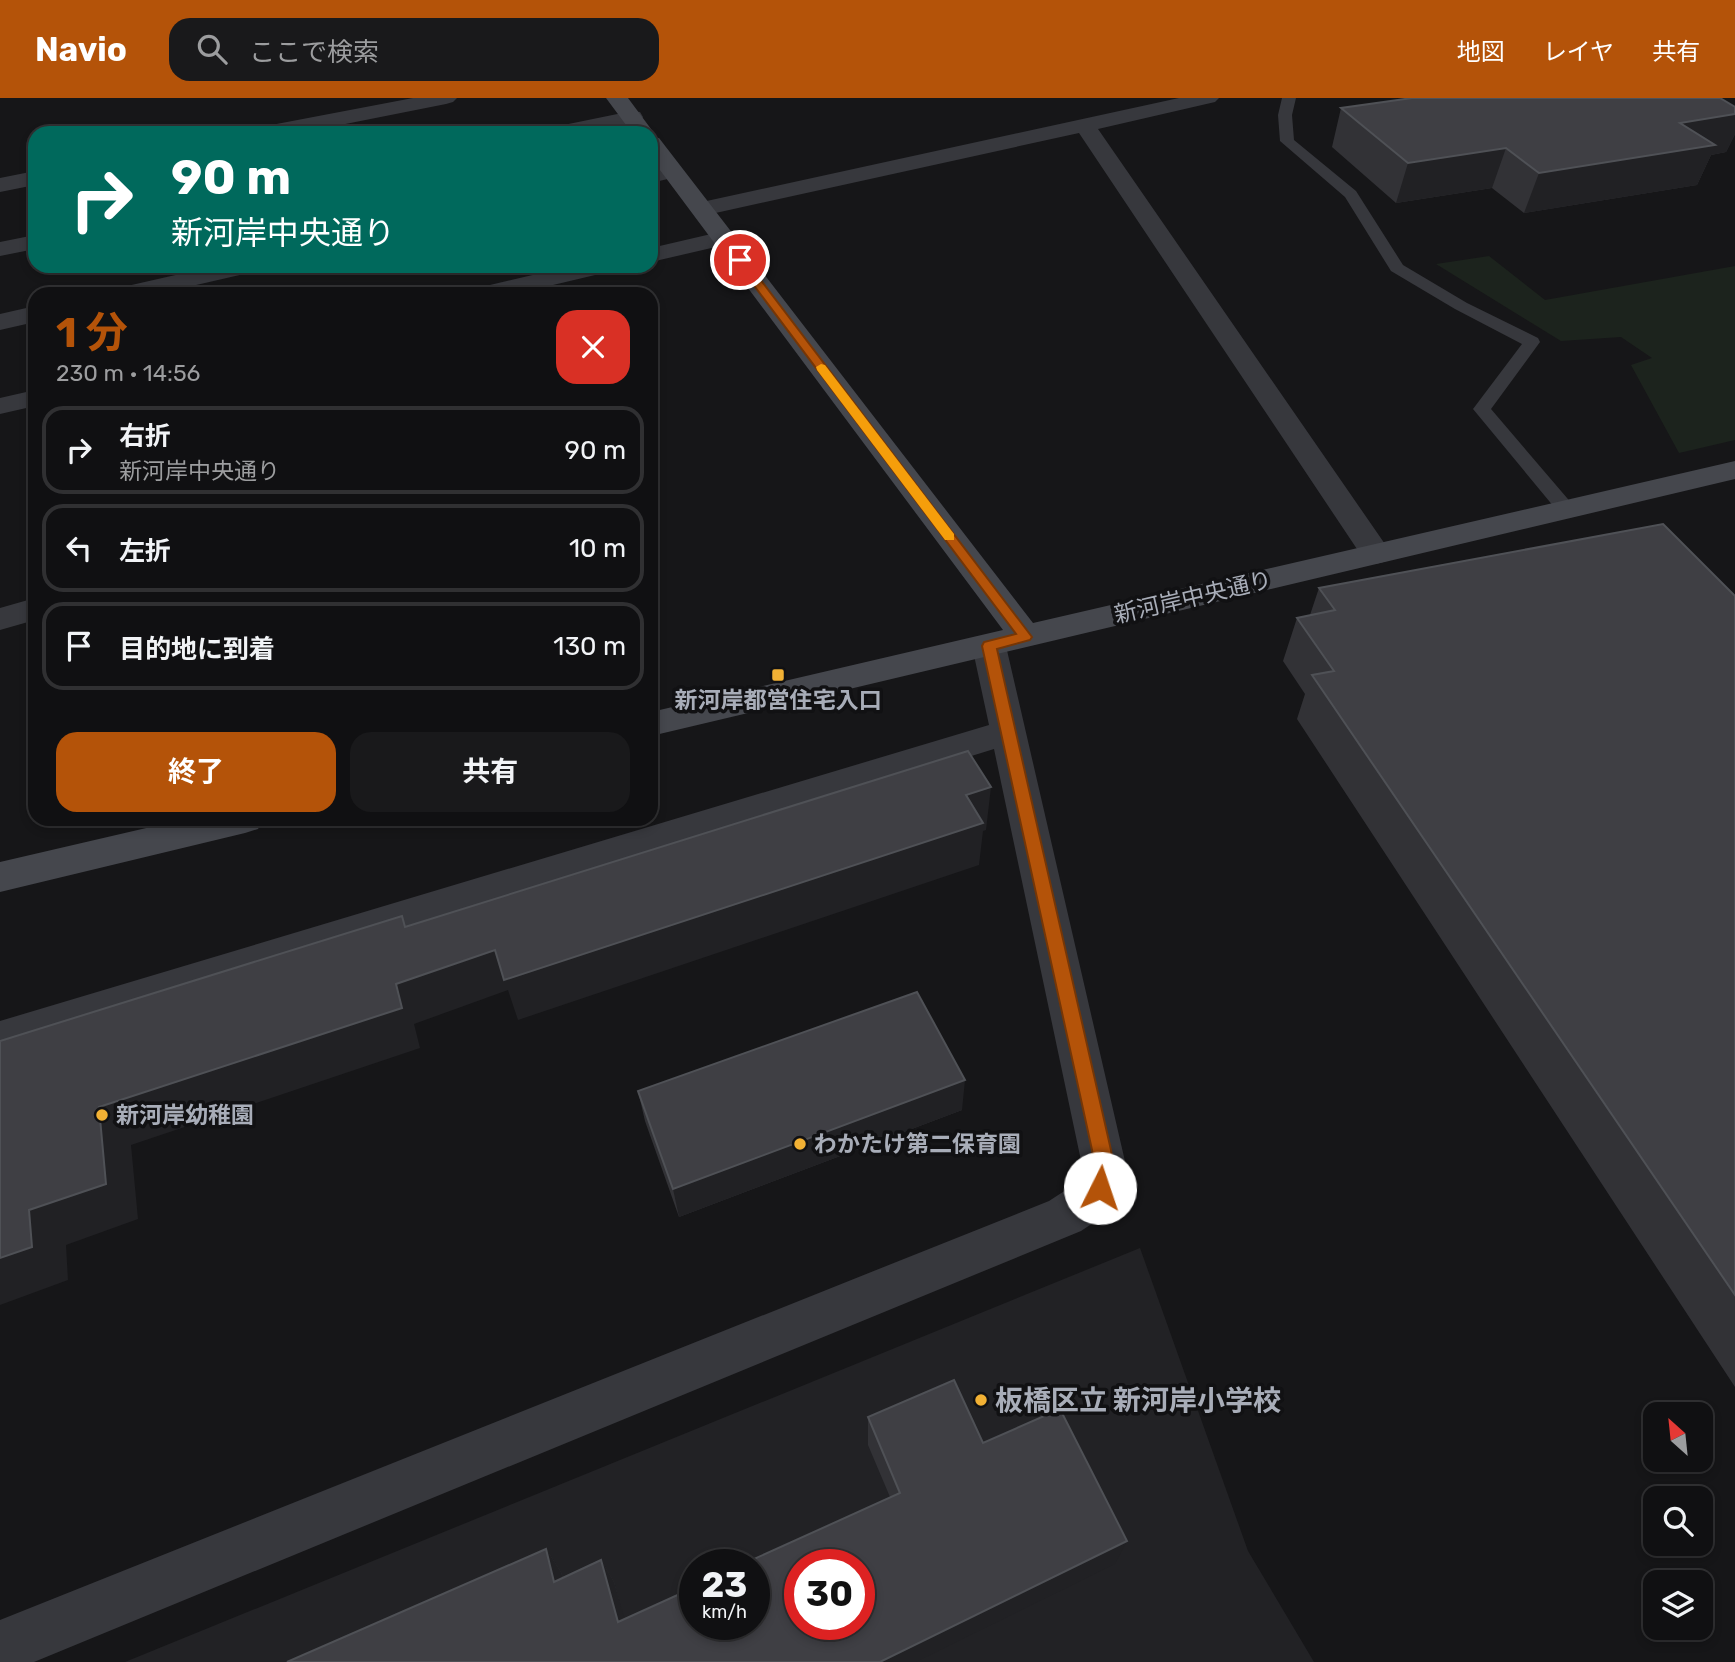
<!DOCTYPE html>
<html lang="ja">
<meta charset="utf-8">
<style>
:root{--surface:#101012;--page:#19191b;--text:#f1f3f6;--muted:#9c9d9f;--line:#303032;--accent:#b45309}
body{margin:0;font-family:Rubik,"Noto Sans JP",sans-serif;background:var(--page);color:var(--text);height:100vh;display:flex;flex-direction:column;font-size:26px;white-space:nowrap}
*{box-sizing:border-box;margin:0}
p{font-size:23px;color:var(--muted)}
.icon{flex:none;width:38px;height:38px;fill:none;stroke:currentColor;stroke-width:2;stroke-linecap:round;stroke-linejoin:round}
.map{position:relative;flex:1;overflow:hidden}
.side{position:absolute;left:28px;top:189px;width:630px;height:539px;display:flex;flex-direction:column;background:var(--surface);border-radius:21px;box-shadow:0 4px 10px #0003,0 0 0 2px var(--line)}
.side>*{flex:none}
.banner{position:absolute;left:28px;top:28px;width:630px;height:147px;border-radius:21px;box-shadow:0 4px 10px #0003,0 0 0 2px var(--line);background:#00695c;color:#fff;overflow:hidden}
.needle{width:46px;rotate:333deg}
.controls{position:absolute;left:1643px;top:1304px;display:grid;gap:14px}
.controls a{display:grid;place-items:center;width:70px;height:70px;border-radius:14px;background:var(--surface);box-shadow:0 4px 10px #0003,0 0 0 2px var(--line);font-size:35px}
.speed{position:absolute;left:679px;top:1451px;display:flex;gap:14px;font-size:35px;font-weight:700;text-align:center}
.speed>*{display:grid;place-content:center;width:91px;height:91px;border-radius:50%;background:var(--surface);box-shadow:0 4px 10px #0003,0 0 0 2px var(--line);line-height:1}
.speed small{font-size:18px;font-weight:400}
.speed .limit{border:10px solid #d22;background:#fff;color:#111}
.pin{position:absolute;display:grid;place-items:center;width:60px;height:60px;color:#fff;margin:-30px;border:4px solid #fff;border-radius:50%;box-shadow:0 2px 7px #0007}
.me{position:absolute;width:77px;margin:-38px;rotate:4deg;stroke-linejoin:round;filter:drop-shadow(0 0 5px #0008)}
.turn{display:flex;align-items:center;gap:24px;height:147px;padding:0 28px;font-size:32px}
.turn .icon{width:91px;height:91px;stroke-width:2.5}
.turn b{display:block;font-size:49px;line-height:60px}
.round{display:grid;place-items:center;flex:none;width:74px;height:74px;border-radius:21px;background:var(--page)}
.headline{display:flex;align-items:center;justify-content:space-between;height:119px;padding:0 28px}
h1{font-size:42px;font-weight:700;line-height:52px;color:var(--accent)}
.button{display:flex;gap:14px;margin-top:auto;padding:14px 28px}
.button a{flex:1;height:80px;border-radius:21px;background:var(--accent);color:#fff;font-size:28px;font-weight:700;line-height:80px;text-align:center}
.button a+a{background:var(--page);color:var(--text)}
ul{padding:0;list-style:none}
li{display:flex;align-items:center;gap:21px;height:88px;margin:0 14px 10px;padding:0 14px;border:4px solid var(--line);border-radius:21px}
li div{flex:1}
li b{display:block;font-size:26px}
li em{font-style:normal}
header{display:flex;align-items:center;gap:42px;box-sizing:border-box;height:98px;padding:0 35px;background:var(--accent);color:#fff}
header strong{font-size:33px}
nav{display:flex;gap:38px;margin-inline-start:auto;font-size:24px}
.search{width:490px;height:63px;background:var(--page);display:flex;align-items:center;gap:18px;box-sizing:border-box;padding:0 24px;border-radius:21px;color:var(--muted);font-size:26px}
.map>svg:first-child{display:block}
.built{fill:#222225;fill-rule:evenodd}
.green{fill:#1c231d}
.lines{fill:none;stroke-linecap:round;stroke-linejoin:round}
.lane{fill:#37383d;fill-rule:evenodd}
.street{fill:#37383d;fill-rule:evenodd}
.secondary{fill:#45474d;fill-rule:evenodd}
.wall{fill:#323236}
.shaded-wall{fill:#212124}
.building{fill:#3f3f44;stroke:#4f5156;stroke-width:2;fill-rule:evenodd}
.route{fill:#b45309;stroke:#753606;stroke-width:2}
.slow{fill:#f59e0b}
.poi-dot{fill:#f2b134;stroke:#111113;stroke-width:2.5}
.labels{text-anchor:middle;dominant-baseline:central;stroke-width:7;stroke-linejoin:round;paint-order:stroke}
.street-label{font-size:23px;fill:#a8adb8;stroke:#111113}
.poi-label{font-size:23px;font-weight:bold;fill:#a8adb8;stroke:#111113;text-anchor:start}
.near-poi-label{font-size:28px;font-weight:bold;fill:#a8adb8;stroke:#111113;text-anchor:start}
</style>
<header>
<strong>Navio</strong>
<div class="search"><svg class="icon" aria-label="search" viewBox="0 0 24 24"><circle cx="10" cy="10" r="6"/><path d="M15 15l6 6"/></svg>ここで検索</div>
<nav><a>地図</a><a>レイヤ</a><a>共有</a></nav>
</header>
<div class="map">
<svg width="1735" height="1564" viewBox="0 0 1735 1564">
<rect width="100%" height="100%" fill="#161618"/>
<path class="built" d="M1140,1150L1248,1453L1314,1564H125ZM695,1466H754V1526H695ZM800,1466H859V1526H800Z"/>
<path class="green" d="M1489,158L1545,202L1735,168V342L1679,355L1631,267L1652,260L1621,239L1561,243L1436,166Z"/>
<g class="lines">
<path class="lane" d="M1282,0H1296L1292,17L1294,42L1356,93L1403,167L1467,205L1538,240L1540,244L1491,311L1573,407L1576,411L1573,415H1559L1473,311L1522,246L1455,211L1391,173L1345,99L1280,43L1278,17Z"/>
<path class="street" d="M413,0H457L453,4L446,6L300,35H255L258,30L266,28Z
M1179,0H1219L1215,4L1098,31L1387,449L1392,456L1387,463L1376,466L1365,463L1079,35L702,118L694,116L690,111L694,106L702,104Z
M632,13L640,14L643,19L640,24L588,35H546L549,30Z
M672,66L680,68L683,73L680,78L651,85V71Z
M35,73V87L0,94V80Z
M724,133L733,135L736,140L733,145L651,164V150Z
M35,137V151L0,158V144Z
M215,168H260L257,173L157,196H110L114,191Z
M571,168H615L612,173L515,196H469L473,191Z
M35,208V224L0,232V216Z
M35,292V308L0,316V300Z
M35,500V522L0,532V510Z
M989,537L1001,540L1006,548L1127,1072L1111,1109L1102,1119L1081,1133L34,1564H0V1522L1049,1103L1069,1090L1083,1072L994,651L0,959V923L989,627L972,548L977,540Z"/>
<path class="secondary" d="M606,0H628L654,35L652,39L659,40L1033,525L1735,363V381L651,638V614L1003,532L651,60V35H632Z
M185,721H264L258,731L245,735L0,794V764Z"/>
</g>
<path class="wall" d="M1735,9V36L1726,54L1711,57L1697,87L1524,115L1492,90L1396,105L1332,49L1341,10Z
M1319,490L1735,498V1289L1297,621L1305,596L1283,563L1297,520L1310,517Z
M638,993L962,1012L679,1119L645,1023Z
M868,1319L983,1345L1115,1466L287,1564L546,1451L561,1474L563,1480L601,1462L614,1484L624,1521L890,1399L868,1347Z"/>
<path class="shaded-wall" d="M1735,16V36L1726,54L1711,57L1697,87L1524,115L1539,75L1680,25Z
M1506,50L1492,90L1396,105L1408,65Z
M991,689L986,732L983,733L979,767L518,922L508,892L414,926L420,950L131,1047L138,1121L66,1147L68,1182L0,1207V1160L29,1112L99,1009L396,886L495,852Z
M965,982L962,1012L679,1119L673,1091Z
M1127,1443L1115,1466L916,1564H880Z
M546,1451L561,1474L570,1505L554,1484Z
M601,1462L614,1484L631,1543L618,1524Z"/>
<path class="building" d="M1412,0H1720L1735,9V16L1680,25L1715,47L1539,75L1506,50L1408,65L1341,10Z
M1663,426L1735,498V1197L1312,577L1334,573L1297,520L1335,512L1319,490Z
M968,653L991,689L966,697L983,725L504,882L495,852L396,886L402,910L99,1009L106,1086L29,1112L32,1149L0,1160V943L402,818L405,829Z
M917,894L965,982L673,1091L638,993Z
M954,1282L983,1345L1060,1311L1127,1443L880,1564H287L546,1451L554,1484L601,1462L618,1524L695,1489V1526H754V1466H743L900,1395L868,1319ZM800,1466H859V1526H800Z"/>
<path class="route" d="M737,160H744L1032,539L1030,542L997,551L1111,1052L1114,1072L1107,1096L1100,1099L1093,1096L1090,1090L1095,1072L1092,1052L982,548L984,544L1016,536L737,165Z"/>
<path class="slow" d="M821,266L825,267L954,436V442H945L817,272L816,269Z"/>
<g class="poi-dot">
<rect x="771" y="570" width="14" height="14" rx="3.5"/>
<circle cx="102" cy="1017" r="7"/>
<circle cx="800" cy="1046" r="7"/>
<circle cx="981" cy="1302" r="7"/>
</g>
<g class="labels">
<g class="street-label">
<text transform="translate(1193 499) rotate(-13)">新河岸中央通り</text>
</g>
<g class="poi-label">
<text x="778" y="602" text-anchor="middle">新河岸都営住宅入口</text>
<text x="116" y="1017">新河岸幼稚園</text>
<text x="814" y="1046">わかたけ第二保育園</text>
</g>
<g class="near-poi-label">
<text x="995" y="1302">板橋区立 新河岸小学校</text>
</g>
</g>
</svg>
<div class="controls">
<a><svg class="needle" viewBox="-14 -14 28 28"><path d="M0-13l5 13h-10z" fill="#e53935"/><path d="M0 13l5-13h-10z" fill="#9c9d9f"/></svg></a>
<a><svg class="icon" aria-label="search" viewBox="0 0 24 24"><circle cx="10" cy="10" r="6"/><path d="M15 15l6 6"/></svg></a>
<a><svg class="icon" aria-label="layers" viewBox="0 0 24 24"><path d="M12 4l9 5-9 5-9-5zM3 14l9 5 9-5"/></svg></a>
</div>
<div class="speed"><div>23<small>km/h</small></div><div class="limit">30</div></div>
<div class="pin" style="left:740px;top:162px;background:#d93025"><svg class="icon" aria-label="arrive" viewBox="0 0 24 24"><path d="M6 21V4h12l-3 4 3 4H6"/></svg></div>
<svg class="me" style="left:1100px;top:1090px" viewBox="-20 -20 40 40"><circle r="19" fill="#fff"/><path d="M0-13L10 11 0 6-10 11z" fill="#b45309"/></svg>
<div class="banner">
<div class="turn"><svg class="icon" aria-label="right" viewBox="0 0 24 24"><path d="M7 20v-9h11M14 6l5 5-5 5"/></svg><div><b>90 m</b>新河岸中央通り</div></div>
</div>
<section class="side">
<div class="headline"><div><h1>1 分</h1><p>230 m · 14:56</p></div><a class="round" style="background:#d93025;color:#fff"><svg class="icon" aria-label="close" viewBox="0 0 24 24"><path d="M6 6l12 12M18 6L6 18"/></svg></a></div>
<ul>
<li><svg class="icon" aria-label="right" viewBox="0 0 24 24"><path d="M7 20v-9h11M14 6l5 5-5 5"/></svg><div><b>右折</b><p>新河岸中央通り</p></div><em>90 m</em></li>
<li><svg class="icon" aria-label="left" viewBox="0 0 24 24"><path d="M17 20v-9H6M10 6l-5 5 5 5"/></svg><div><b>左折</b></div><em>10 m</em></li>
<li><svg class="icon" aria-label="arrive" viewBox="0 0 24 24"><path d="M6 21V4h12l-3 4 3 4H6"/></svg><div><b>目的地に到着</b></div><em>130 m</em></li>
</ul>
<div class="button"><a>終了</a><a>共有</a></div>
</section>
</div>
